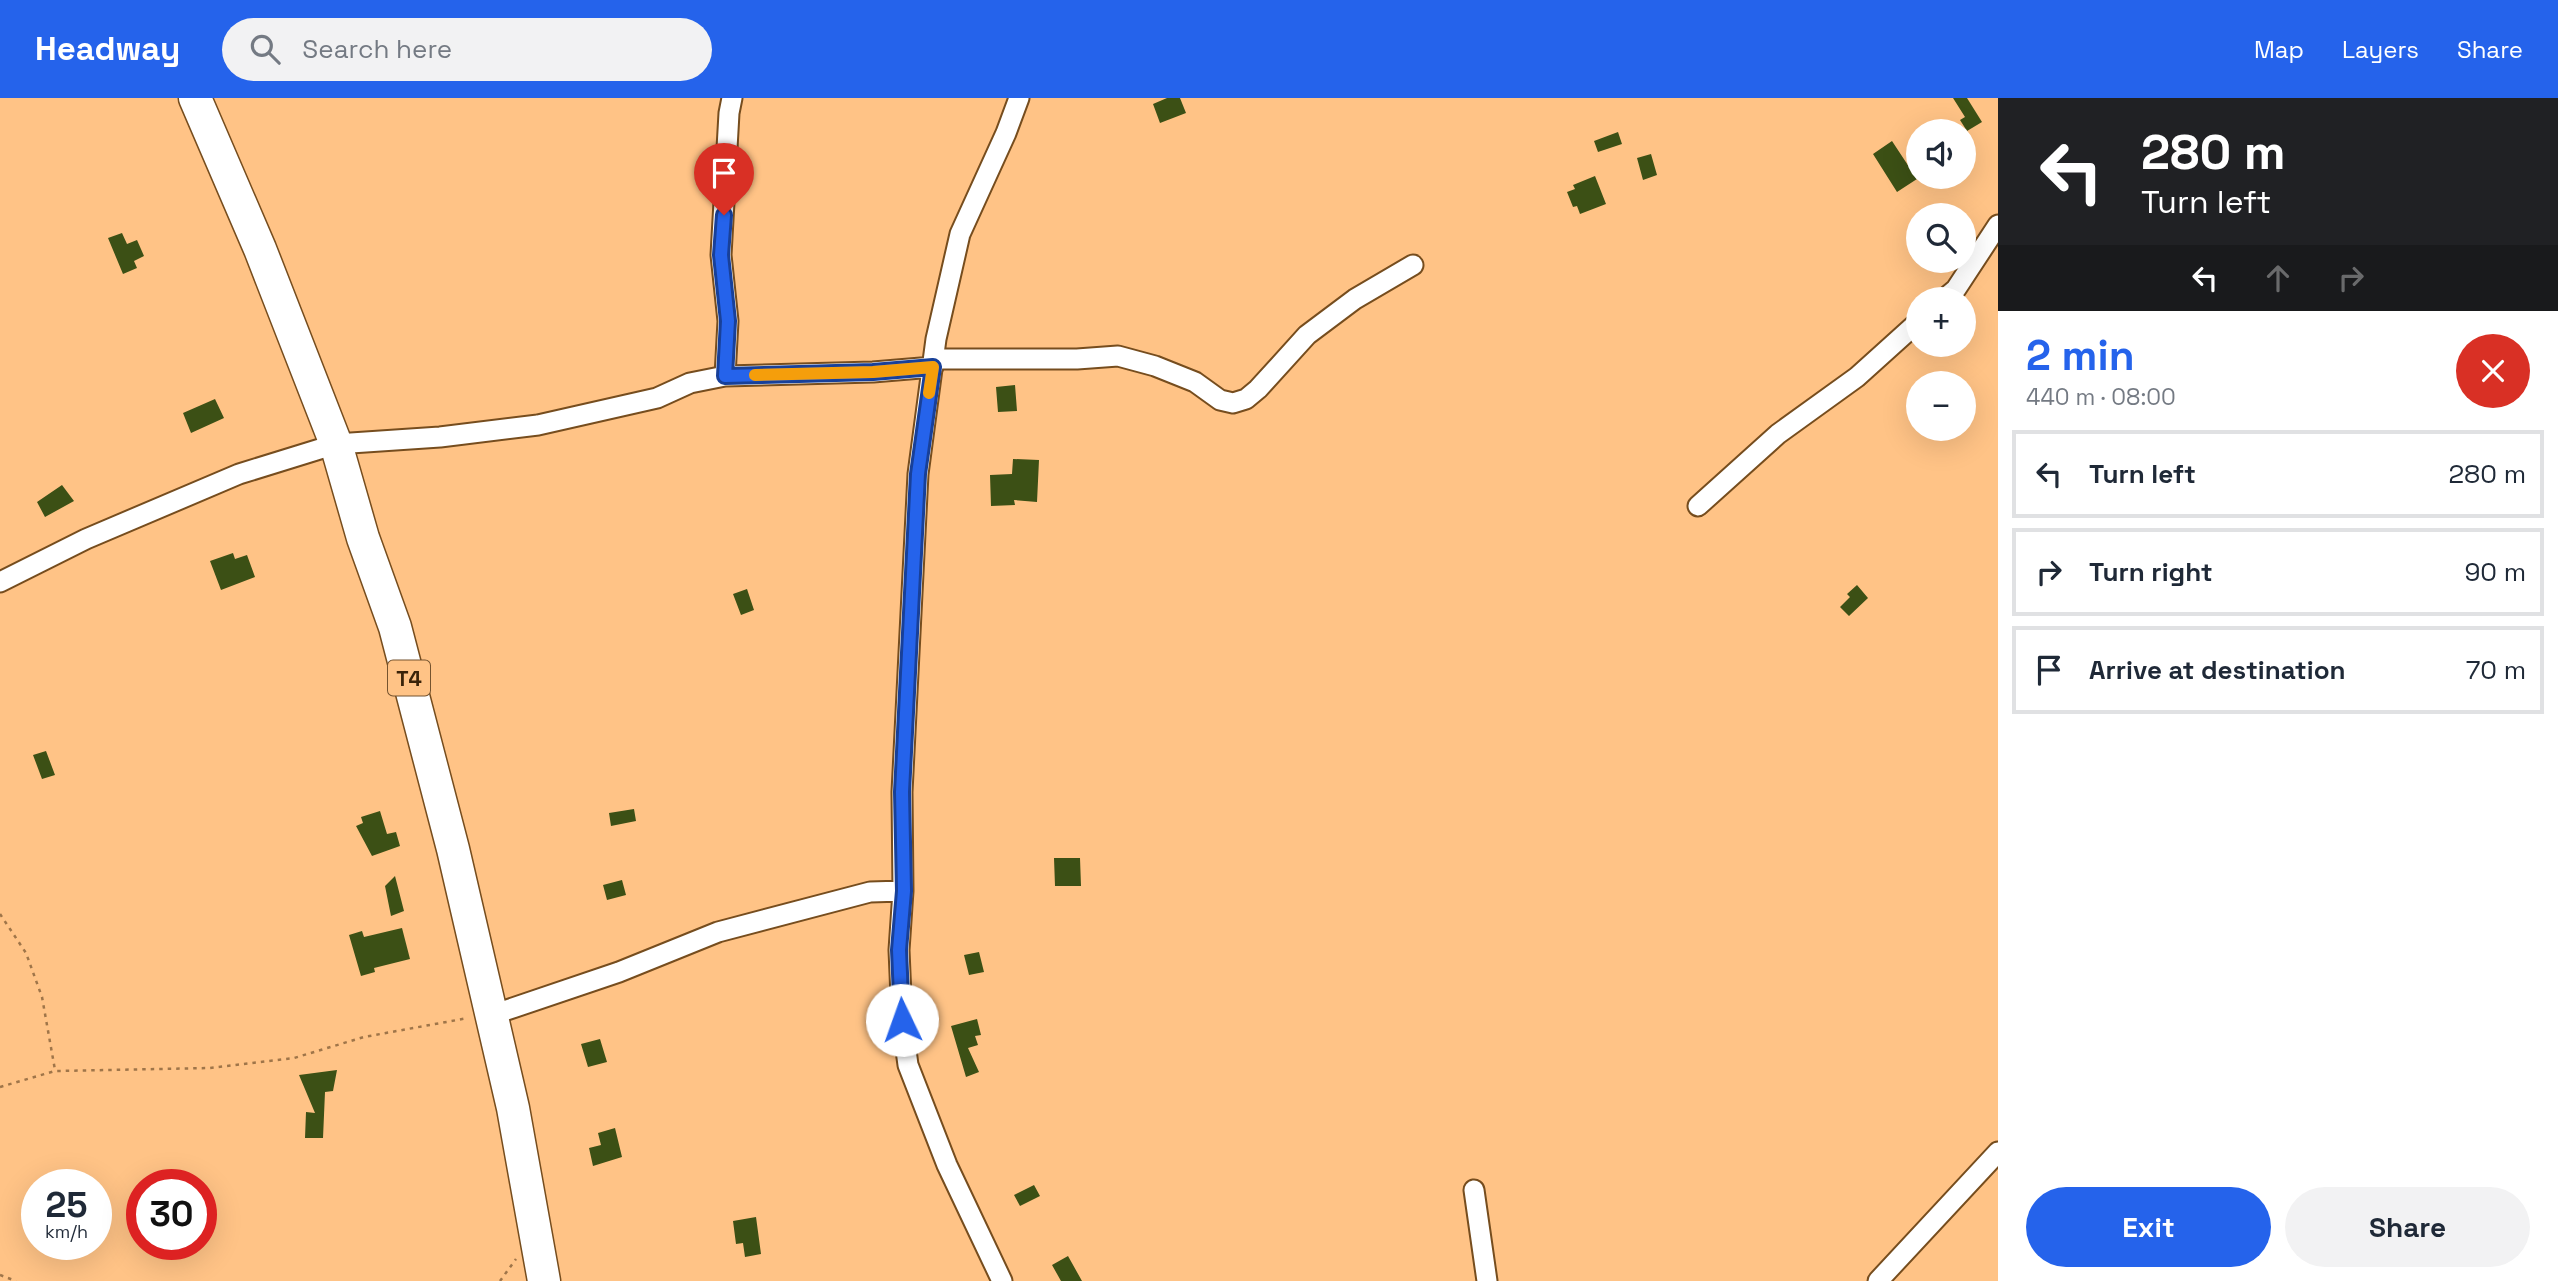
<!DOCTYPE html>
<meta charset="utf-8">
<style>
:root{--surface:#fff;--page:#f2f2f3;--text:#1f2937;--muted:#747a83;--line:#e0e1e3;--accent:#2563eb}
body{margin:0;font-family:"Space Grotesk",sans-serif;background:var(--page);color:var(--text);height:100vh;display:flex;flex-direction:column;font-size:26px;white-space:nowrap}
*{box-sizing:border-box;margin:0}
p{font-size:23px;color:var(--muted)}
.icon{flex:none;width:38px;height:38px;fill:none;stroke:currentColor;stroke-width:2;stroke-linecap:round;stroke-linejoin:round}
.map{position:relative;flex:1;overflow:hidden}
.side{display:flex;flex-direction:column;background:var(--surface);width:560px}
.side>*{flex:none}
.top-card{background:#202124;color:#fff;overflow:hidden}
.fabs{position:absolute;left:1906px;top:21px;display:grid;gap:14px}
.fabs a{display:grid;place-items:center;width:70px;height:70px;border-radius:50%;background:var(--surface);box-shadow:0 7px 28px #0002;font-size:35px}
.speed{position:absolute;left:21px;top:1071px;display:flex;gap:14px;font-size:35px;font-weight:700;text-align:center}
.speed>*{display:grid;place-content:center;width:91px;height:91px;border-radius:50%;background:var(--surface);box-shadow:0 7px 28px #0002;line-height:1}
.speed small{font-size:18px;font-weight:400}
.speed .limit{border:10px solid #d22;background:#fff;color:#111}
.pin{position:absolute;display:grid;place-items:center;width:60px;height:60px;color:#fff;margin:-72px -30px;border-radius:50% 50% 50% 0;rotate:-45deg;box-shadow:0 0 7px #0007}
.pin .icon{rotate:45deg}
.me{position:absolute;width:77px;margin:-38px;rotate:357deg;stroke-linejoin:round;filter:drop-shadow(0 0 5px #0008)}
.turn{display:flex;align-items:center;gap:24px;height:147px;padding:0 28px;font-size:32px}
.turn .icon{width:91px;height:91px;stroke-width:2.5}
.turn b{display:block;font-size:49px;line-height:60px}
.lanes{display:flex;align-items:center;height:66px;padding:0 28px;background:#0003;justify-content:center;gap:35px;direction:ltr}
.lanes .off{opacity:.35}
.round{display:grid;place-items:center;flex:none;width:74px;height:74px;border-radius:37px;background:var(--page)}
.head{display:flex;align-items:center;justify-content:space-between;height:119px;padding:0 28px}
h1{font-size:42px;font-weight:600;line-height:52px;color:var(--accent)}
.button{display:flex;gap:14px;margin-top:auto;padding:14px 28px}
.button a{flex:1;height:80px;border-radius:42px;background:var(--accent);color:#fff;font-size:28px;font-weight:600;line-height:80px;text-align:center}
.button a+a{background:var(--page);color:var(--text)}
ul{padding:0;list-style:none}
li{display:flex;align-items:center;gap:21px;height:88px;margin:0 14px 10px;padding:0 14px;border:4px solid var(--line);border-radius:0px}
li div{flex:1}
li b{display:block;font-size:26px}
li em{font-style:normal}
header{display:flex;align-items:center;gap:42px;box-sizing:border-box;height:98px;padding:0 35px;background:var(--accent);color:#fff}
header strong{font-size:33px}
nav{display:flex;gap:38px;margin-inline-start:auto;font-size:24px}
.search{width:490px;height:63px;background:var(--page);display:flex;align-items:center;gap:18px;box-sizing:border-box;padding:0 24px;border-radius:38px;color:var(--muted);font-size:26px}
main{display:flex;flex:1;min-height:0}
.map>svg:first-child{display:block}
.building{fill:#3c5015}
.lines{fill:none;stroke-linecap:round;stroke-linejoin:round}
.minor-casing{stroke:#764d1e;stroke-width:23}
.trunk-casing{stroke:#764d1e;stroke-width:35}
.path{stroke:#9f7549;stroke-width:2.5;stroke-dasharray:3.5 5;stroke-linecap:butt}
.minor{stroke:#fff;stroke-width:19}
.trunk{stroke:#fff;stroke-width:32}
.route-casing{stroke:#184099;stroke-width:18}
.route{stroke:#2563eb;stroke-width:12}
.slow{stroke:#f59e0b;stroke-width:12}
.labels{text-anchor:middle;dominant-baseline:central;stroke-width:7;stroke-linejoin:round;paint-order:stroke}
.shield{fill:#ffc386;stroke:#75532e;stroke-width:2}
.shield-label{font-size:21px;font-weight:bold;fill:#3a2309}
</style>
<header>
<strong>Headway</strong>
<div class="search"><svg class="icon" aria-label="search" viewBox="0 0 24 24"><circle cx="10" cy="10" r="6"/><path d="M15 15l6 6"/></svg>Search here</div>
<nav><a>Map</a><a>Layers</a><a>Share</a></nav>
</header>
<main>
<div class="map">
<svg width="1998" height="1183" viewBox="0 0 1998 1183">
<rect width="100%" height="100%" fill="#ffc386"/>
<path class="building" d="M1167,0H1180L1186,15L1160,25L1153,6Z
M1953,0H1967L1982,24L1967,33L1960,22L1965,19Z
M1618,34L1622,46L1598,54L1594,43Z
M1892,43L1917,81L1897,94L1873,56Z
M1651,56L1657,77L1643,82L1637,60Z
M1595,78L1606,106L1580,116L1577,108L1573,109L1567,94L1575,91L1573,87Z
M122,135L127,146L137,142L144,158L134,163L137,170L123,176L108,140Z
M1015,287L1017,313L998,314L996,289Z
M215,301L224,320L191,335L183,315Z
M1013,361L1039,362L1037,404L1014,402L1015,407L991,408L990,377L1012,376Z
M62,387L74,403L45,419L37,404Z
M233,455L235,461L247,457L255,479L221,492L210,463Z
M1857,487L1868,500L1849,518L1840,509L1850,499L1847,496Z
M747,491L754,512L741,517L733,496Z
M46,653L55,677L42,681L33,657Z
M634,711L636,723L611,728L609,715Z
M380,713L387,736L396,734L400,748L372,758L356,728L363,725L361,719Z
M1054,760H1080L1081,788H1055Z
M395,778L404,813L391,818L385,788Z
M622,782L626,797L607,802L603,787Z
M402,830L410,861L374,870L375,874L361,878L349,837L362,833L364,839Z
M979,854L984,874L969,877L964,857Z
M977,921L981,937L975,938L978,947L968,950L979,974L966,979L951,928Z
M600,941L607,964L588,969L581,946Z
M337,972L333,993L325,994L323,1040H305L306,1014L315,1015L299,977Z
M615,1030L622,1059L593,1068L589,1050L601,1047L598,1035Z
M1034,1087L1040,1098L1020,1108L1014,1097Z
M756,1119L761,1156L745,1159L743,1145L736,1146L733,1123Z
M1068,1158L1082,1183H1061L1052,1167Z"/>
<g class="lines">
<g class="minor-casing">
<path id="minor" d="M1944,201L1956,191L1998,127
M934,261H1077L1118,258L1155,268L1195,284L1220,302L1233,305L1246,301L1258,291L1307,237L1355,201L1413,167
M725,278L728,223L721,157L729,15L732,0
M1698,408L1778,336L1857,279L1918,224
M0,484L86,441L239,376L336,346L440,339L538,327L657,300L690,285L725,278L873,274L933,269
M492,917L619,874L718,834L870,794L903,793
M1474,1092L1487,1183
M1002,1183L947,1067L908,967L902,922L899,852L903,793L902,694L918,376L936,241L960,136L1006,35L1019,0
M1878,1183L1998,1054"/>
</g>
<g class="trunk-casing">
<path id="trunk" d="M195,0L260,151L336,346L363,440L395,529L453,751L513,1010L544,1183"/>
</g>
<path class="path" d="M0,816L26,855L42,899L55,972
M0,989L55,973L210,970L294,960L364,939L468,920
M0,1177L16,1183
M500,1183L516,1161"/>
<use href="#minor" class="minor"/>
<use href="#trunk" class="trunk"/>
</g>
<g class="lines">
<g class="route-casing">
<path id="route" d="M724,117L721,157L728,223L725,278L873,274L933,269L918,376L902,694L904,793L899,852L902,922"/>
</g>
<use href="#route" class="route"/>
<path class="slow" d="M755,277L873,274L933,269L929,295"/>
</g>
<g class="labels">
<rect class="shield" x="388" y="562.5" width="42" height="35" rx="5"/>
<g class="shield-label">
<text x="409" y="580">T4</text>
</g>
</g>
</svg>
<div class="fabs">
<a><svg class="icon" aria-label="sound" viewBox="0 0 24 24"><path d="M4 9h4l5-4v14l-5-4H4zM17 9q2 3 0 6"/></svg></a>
<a><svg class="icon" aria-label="search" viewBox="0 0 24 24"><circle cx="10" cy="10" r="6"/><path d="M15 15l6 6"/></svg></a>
<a>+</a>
<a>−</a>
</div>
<div class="speed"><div>25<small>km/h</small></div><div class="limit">30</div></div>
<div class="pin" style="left:724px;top:117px;background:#d93025"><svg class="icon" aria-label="arrive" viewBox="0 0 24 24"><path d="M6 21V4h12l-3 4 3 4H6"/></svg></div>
<svg class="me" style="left:902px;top:922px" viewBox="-20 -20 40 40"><circle r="19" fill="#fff"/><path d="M0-13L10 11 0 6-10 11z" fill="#2563eb"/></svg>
</div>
<section class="side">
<div class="top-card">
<div class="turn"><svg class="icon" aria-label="left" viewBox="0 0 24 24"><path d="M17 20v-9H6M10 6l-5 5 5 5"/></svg><div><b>280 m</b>Turn left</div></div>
<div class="lanes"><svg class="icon" aria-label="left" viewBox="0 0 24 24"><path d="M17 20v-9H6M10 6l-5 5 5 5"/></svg><svg class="icon off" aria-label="ahead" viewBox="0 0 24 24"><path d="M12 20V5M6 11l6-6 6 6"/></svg><svg class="icon off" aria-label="right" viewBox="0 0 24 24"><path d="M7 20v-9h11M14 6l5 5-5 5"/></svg></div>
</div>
<div class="head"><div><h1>2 min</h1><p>440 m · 08:00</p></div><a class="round" style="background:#d93025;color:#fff"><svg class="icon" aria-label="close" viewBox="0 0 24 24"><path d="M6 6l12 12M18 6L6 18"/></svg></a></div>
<ul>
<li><svg class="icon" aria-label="left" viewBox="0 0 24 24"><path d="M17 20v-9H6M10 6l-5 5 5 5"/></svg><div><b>Turn left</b></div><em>280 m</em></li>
<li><svg class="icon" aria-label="right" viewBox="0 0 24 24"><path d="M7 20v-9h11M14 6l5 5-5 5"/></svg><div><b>Turn right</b></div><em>90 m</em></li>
<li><svg class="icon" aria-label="arrive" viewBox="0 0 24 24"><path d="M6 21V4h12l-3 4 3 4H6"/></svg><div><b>Arrive at destination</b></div><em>70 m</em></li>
</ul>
<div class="button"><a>Exit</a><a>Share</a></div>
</section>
</main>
